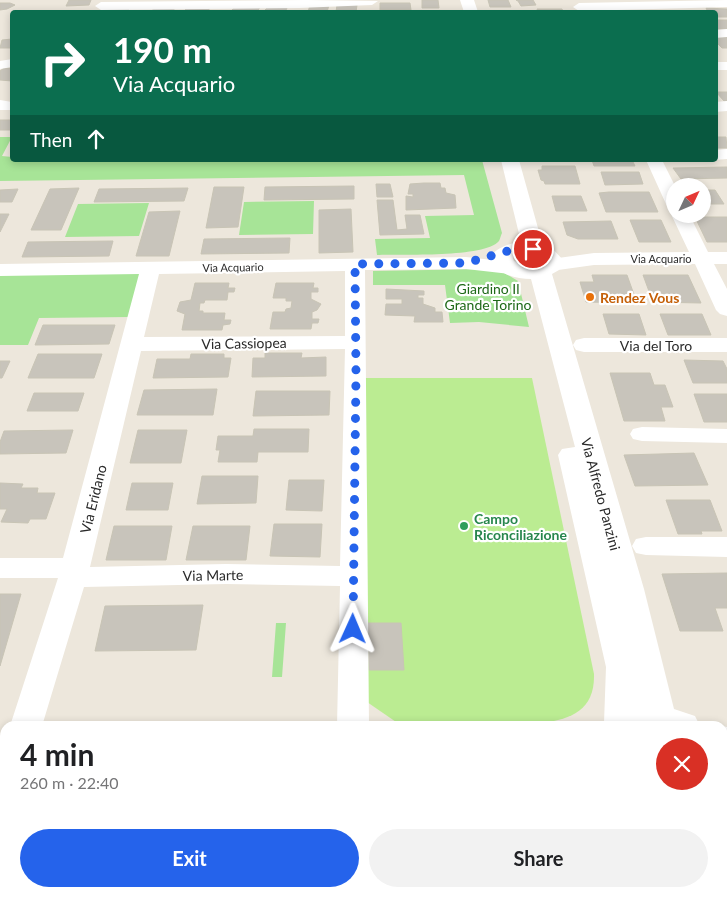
<!DOCTYPE html>
<meta charset="utf-8">
<style>
:root{--surface:#fff;--page:#f2f2f2;--text:#202124;--muted:#757577;--accent:#2563eb}
body{margin:0;font-family:Lato,sans-serif;background:var(--page);color:var(--text);height:100vh;display:flex;flex-direction:column;font-size:19px;white-space:nowrap}
*{box-sizing:border-box;margin:0}
p{font-size:16px;color:var(--muted)}
.icon{flex:none;width:28px;height:28px;fill:none;stroke:currentColor;stroke-width:2;stroke-linecap:round;stroke-linejoin:round}
.map{position:relative;flex:1;overflow:hidden}
.drawer{position:absolute;left:0px;top:721px;width:728px;height:176px;display:flex;flex-direction:column;background:var(--surface);border-radius:15px 15px 0 0;box-shadow:0 2px 8px #0003}
.drawer>*{flex:none}
.banner{position:absolute;left:10px;top:10px;width:708px;height:152px;border-radius:5px;box-shadow:0 2px 8px #0003;background:#0b6e4f;color:#fff;overflow:hidden}
.needle{width:32px;rotate:46deg}
.controls{position:absolute;left:666px;top:178px;display:grid;gap:10px}
.controls a{display:grid;place-items:center;width:45px;height:45px;border-radius:50%;background:var(--surface);box-shadow:0 2px 8px #0003;font-size:25px}
.pin{position:absolute;display:grid;place-items:center;width:42px;height:42px;color:#fff;margin:-21px;border:2px solid #fff;border-radius:50%;box-shadow:0 1px 5px #0007}
.me{position:absolute;width:55px;margin:-28px;rotate:1deg;stroke-linejoin:round;filter:drop-shadow(0 0 4px #0008)}
.turn{display:flex;align-items:center;gap:18px;height:105px;padding:0 20px;font-size:22px}
.turn .icon{width:65px;height:65px;stroke-width:2.5}
.turn b{display:block;font-size:35px;line-height:42px}
.then{display:flex;align-items:center;height:48px;padding:0 20px;background:#0003;gap:10px;font-size:19px}
.round{display:grid;place-items:center;flex:none;width:52px;height:52px;border-radius:26px;background:var(--page)}
.head{display:flex;align-items:center;justify-content:space-between;height:85px;padding:0 20px}
h1{font-size:30px;font-weight:700;line-height:38px}
.cta{display:flex;gap:10px;margin-top:auto;padding:10px 20px}
.cta a{flex:1;height:58px;border-radius:30px;background:var(--accent);color:#fff;font-size:20px;font-weight:700;line-height:58px;text-align:center}
.cta a+a{background:var(--page);color:var(--text)}
.map>svg:first-child{display:block}
.green{fill:#a7e497}
.pitch{fill:#bbec92}
.building{fill:#c8c4bb;stroke:#c8c4b5}
.lines{fill:none;stroke-linecap:round;stroke-linejoin:round}
.street{fill:#fff;fill-rule:evenodd}
.secondary{fill:#fff;fill-rule:evenodd}
.route{stroke:#2563eb;stroke-width:9;stroke-dasharray:0 16.2}
.food-dot{fill:#e8710a;stroke:#fff;stroke-width:2}
.leisure-dot{fill:#2e9e5b;stroke:#fff;stroke-width:2}
.labels{text-anchor:middle;dominant-baseline:central;stroke-width:4.5;stroke-linejoin:round;paint-order:stroke}
.far-street-label{font-size:11px;fill:#2a2a2a;stroke:#fff}
.park-label{font-size:14px;fill:#1f6918;stroke:#fff}
.food-label{font-size:14px;font-weight:bold;fill:#c56008;stroke:#fff;text-anchor:start}
.street-label{font-size:14px;fill:#2a2a2a;stroke:#fff}
.leisure-label{font-size:14px;font-weight:bold;fill:#27864d;stroke:#fff;text-anchor:start}
</style>
<div class="map">
<svg width="727" height="897" viewBox="0 0 727 897">
<rect width="100%" height="100%" fill="#ede7dc"/>
<path class="green" d="M0,137H12L2,156L12,157V160H482L502,233C501,235 500,239 499,241C485,258 401,254 377,255L375,239L430,238L425,216L474,215L464,175L0,181Z
M314,201L313,234L239,235L244,202Z
M149,203L139,236L65,237L78,204Z
M484,269L503,272L518,281L529,327L479,322L450,323L445,285H373V271Z
M142,273L130,317L39,318L28,345H0V274Z
M276,623H286L282,677H272Z
M40,893L276,892V893L275,897H39Z"/>
<path class="pitch" d="M365,378H532L594,674C595,709 573,719 542,723L399,724L367,702Z"/>
<path class="building" d="M69,0H91L89,5L66,6Z
M422,0H438L439,8H422Z
M488,0H508L511,7H490Z
M533,0L536,5L521,6L518,1L516,0Z
M0,3H10L15,5L7,9L0,10Z
M380,3H410L411,10H380Z
M310,5H329L327,12H308Z
M337,5H357L356,12H336Z
M269,6H288L285,12H263Z
M235,7H260L257,12H230Z
M155,8H175L172,12H150Z
M187,8H210L207,12H183Z
M706,8L727,9V17H715V12H708Z
M104,9H129L125,12H100Z
M537,9H562L563,12H538Z
M715,20H727V29H717L715,26Z
M715,37H727V48H722L715,41H718Z
M12,39V48H0L2,40Z
M4,68H12V81L0,80V71Z
M716,92H727V101H724Z
M0,120H12L11,130H0Z
M715,137H726L727,148H715Z
M592,160H632L635,166H594Z
M542,166H575L580,184H545L544,181L541,180L538,170H542Z
M727,167V178L681,179L673,168Z
M601,172H639L643,184L605,185Z
M424,183H440L441,188H445L446,193L455,195L456,208L406,210V196L413,197V194H408L410,184Z
M376,184H390L393,197H377Z
M354,186V199L264,200L265,187Z
M214,187H244L238,227L206,228Z
M79,188L61,230H31L50,189Z
M188,188L184,201L94,202L99,189Z
M18,189L12,202H0V190Z
M702,190H715L724,204H702Z
M609,192H649L658,212H606L599,193Z
M552,196H581L587,211H556Z
M377,200H393L397,230L407,229L405,215H420L424,234L380,235Z
M351,209L353,252L319,253V210Z
M180,211L169,256H136L149,212Z
M0,214H9L0,232Z
M695,217H727V242H707Z
M630,220H661L671,242H639Z
M611,221L618,239H578L567,235L563,222Z
M290,238L289,253L201,254L204,239Z
M113,241L109,256L22,257L28,242Z
M592,275H627L637,303L586,302L580,282H594Z
M643,275H688L701,303L653,302Z
M195,283H229L228,288H235L234,292H228L227,300H205L204,303H200L199,311H203V313H225L224,320H231L230,324L223,325L222,330H182L185,314L177,311L180,302L191,300Z
M276,283H314L313,288H318V292H311V299L321,304L317,310L312,312V319H319L318,323H312L311,329H270L273,312H285L286,309L291,308L292,301H286V298H273Z
M386,289L424,291V295H418V298H423V304L435,308V312H442L443,322H414L415,316L385,315L386,304H402V299H386Z
M603,314H639L646,335L609,334Z
M660,314H702L711,335H668Z
M43,325H115L109,344L35,345Z
M265,353H302L301,358L326,357V376L252,377L253,358H265Z
M38,354H102L94,378H28Z
M191,354H224V358H231L228,377L153,378L157,359H190Z
M684,360L723,361L727,369V383H693Z
M0,361H10L2,378H0Z
M610,373H650L654,385H665L673,407H661L665,421H624Z
M217,389L213,415H137L144,390Z
M256,391H330L329,415L253,416Z
M34,393H84L78,411H27Z
M694,394H727V422H704Z
M254,429H309L308,452H258L257,462H218L220,450H216L218,436H253Z
M73,430L66,453L0,454V442L4,431Z
M138,430H187L181,463H130Z
M694,453L708,485L635,486L624,455Z
M202,476H258L256,503L197,504Z
M289,480H324L322,511L286,510Z
M0,483L23,484L21,488H38L37,493H55L46,519H30L28,523L1,522L7,509H0Z
M132,483H173L168,510H126Z
M666,500H710L722,531H701L702,534H678Z
M274,524H322L320,557L270,556Z
M114,526H172L166,560H106Z
M193,526H250L246,560H186Z
M727,573V608H715L723,631H680L662,574Z
M0,594H21L0,666Z
M203,605L196,650L95,651L105,606Z
M367,623H401L404,670H369Z
M289,892H356L355,897H289Z"/>
<g class="lines">
<path class="street" d="M306,0L378,1L372,5L299,8L101,10L95,6L101,2Z
M727,0V7L579,11L573,7L579,3Z
M727,29V37L715,38V30Z
M12,59V67L0,69V61Z
M715,62H727V70H715Z
M0,100L12,102V110H0Z
M727,101V111L715,112V102Z
M727,149V159L715,160V150Z
M646,160H662L675,186V209L669,208L666,204Z
M674,210H675V214H689L708,252H727V264H714L727,289V316L720,314L716,310L695,264L594,265L551,271L544,269L541,265L544,261L551,259L594,253L689,252L671,214Z
M466,257L510,262L517,264L520,268L517,272L510,274L466,269L365,270L369,726H337L340,586L226,584L84,587L42,726H10L58,578H0V558H63L139,274L0,276V264ZM345,271V336L144,337L159,274ZM345,349L340,566L226,564L90,567L141,351Z
M584,338H727V352H584L576,350L573,345L576,340Z
M642,427L727,429V443L642,441L633,439L630,434L633,429Z
M646,537H727V557L646,555L636,553L632,546L636,539Z"/>
<path class="secondary" d="M460,0H474L478,12H464Z
M501,160H519L543,246L551,247L563,260L559,270L552,274L644,589L674,709L695,716L700,726H606L604,723L606,667L558,455L562,449L575,447L531,279C514,279 495,274 491,256C498,247 510,243 521,242ZM524,254L536,257L541,262L527,265L514,261L513,258Z
M721,726H722L727,727V819L722,820Z
M0,749H5V781H0Z
M722,877L727,878V897H653L652,892H722Z"/>
</g>
<g class="lines">
<path class="route" d="M353,629L356,374L355,264L466,263L515,249H533"/>
</g>
<circle class="food-dot" cx="590" cy="297" r="5"/>
<circle class="leisure-dot" cx="464" cy="526" r="5"/>
<g class="labels">
<g class="far-street-label">
<text x="661" y="258">Via Acquario</text>
<text transform="translate(233 267) rotate(-1)">Via Acquario</text>
</g>
<g class="park-label">
<text x="488" y="288">Giardino Il<tspan x="488" dy="16">Grande Torino</tspan></text>
</g>
<g class="food-label">
<text x="600" y="297">Rendez Vous</text>
</g>
<g class="street-label">
<text transform="translate(244 343) rotate(-1)">Via Cassiopea</text>
<text x="656" y="345">Via del Toro</text>
<text transform="translate(601 494) rotate(75)">Via Alfredo Panzini</text>
<text transform="translate(93 499) rotate(-76)">Via Eridano</text>
<text transform="translate(213 575) rotate(-1)">Via Marte</text>
</g>
<g class="leisure-label">
<text x="474" y="518">Campo<tspan x="474" dy="16">Riconciliazione</tspan></text>
</g>
</g>
</svg>
<div class="controls">
<a><svg class="needle" viewBox="-14 -14 28 28"><path d="M0-13l5 13h-10z" fill="#e53935"/><path d="M0 13l5-13h-10z" fill="#757577"/></svg></a>
</div>
<div class="pin" style="left:533px;top:249px;background:#d93025"><svg class="icon" aria-label="arrive" viewBox="0 0 24 24"><path d="M6 21V4h12l-3 4 3 4H6"/></svg></div>
<svg class="me" style="left:353px;top:629px" viewBox="-20 -20 40 40"><path d="M0-17L14 15 0 8-14 15z" fill="#2563eb" stroke="#fff" stroke-width="4"/></svg>
<div class="banner">
<div class="turn"><svg class="icon" aria-label="right" viewBox="0 0 24 24"><path d="M7 20v-9h11M14 6l5 5-5 5"/></svg><div><b>190 m</b>Via Acquario</div></div>
<div class="then">Then<svg class="icon" aria-label="ahead" viewBox="0 0 24 24"><path d="M12 20V5M6 11l6-6 6 6"/></svg></div>
</div>
<section class="drawer">
<div class="head"><div><h1>4 min</h1><p>260 m · 22:40</p></div><a class="round" style="background:#d93025;color:#fff"><svg class="icon" aria-label="close" viewBox="0 0 24 24"><path d="M6 6l12 12M18 6L6 18"/></svg></a></div>
<div class="cta"><a>Exit</a><a>Share</a></div>
</section>
</div>
